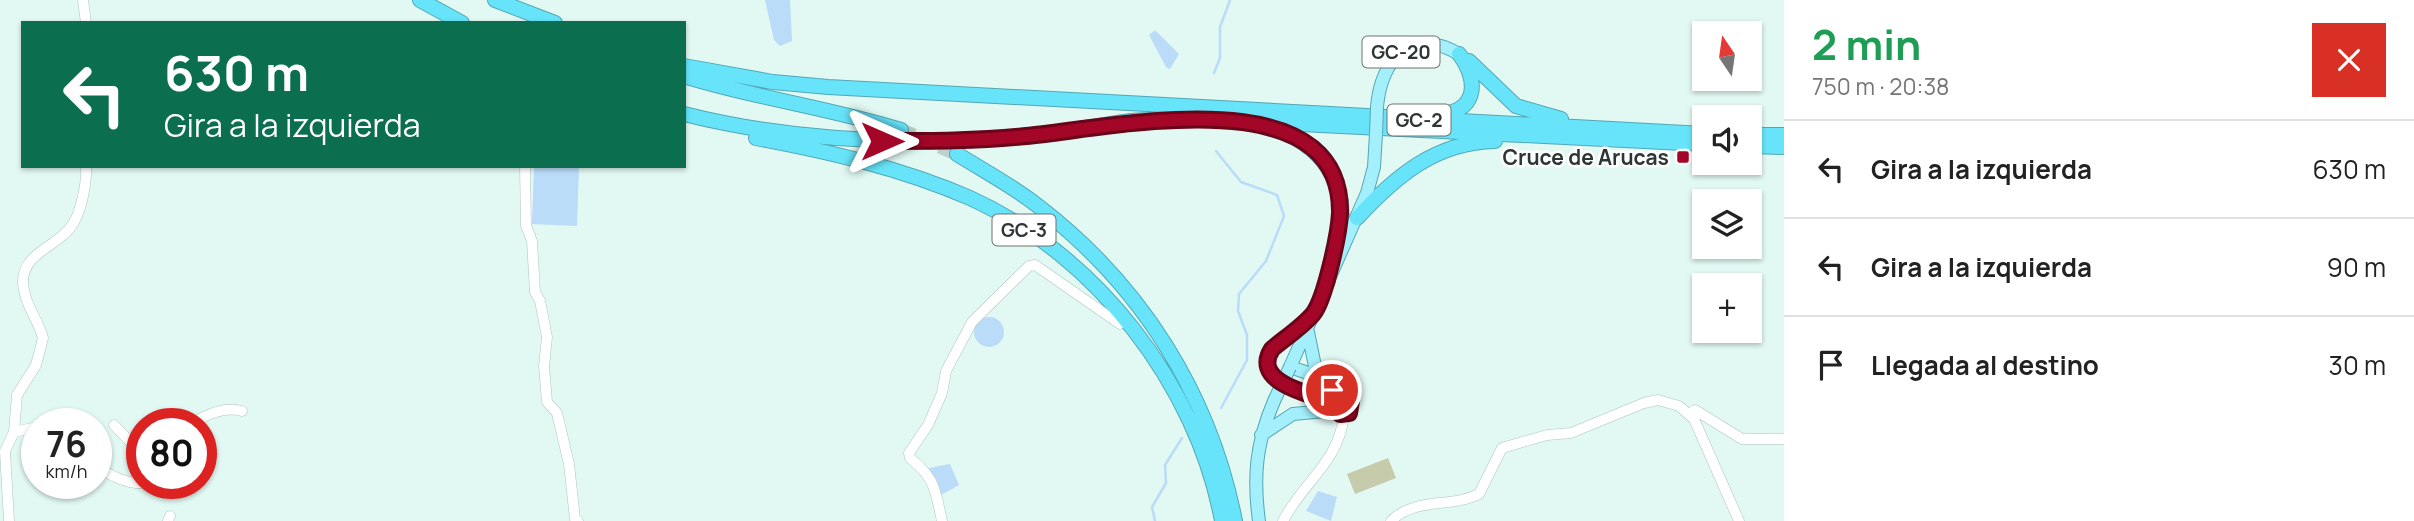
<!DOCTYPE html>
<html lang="es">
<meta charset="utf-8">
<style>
:root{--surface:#fff;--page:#f6f6f6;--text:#222;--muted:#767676;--line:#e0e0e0}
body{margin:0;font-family:Manrope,sans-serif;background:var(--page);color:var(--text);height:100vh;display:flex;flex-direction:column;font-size:26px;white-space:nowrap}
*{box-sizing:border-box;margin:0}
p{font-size:23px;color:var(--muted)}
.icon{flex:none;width:38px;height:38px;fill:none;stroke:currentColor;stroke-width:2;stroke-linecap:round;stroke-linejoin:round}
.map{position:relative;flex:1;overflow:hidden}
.drawer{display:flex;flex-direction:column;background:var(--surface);width:630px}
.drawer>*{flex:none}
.hud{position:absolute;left:21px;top:21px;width:665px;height:147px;border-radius:0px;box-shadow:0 2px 5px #0004;background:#0b6e4f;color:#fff;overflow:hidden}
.needle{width:46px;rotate:347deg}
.controls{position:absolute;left:1692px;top:21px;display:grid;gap:14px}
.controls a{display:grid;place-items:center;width:70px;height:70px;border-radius:0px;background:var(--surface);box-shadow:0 2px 5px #0004;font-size:35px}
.speed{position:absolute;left:21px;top:408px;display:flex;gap:14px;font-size:35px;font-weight:700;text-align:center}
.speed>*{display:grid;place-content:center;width:91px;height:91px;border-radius:50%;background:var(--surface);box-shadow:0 2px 5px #0004;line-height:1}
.speed small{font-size:18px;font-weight:400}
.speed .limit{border:10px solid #d22;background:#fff;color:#111}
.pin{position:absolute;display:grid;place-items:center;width:60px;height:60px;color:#fff;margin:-30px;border:4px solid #fff;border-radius:50%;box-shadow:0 2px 7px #0007}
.me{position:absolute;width:77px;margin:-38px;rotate:90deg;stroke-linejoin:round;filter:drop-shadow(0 0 5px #0008)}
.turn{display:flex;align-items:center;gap:24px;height:147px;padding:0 28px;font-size:32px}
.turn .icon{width:91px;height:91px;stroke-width:2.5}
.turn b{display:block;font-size:49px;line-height:60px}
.round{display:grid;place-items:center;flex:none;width:74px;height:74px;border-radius:0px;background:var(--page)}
.head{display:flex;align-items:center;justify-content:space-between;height:119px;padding:0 28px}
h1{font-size:42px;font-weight:700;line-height:52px;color:#1e9e55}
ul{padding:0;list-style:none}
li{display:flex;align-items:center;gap:21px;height:98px;padding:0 28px;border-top:2px solid var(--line)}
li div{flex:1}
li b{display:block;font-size:26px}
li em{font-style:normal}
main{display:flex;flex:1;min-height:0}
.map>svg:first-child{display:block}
.green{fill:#c5cbab}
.water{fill:#badcf8}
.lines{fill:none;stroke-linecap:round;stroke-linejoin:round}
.stream{stroke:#badcf8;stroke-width:2.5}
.highway-tunnel{stroke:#bed1cc;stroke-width:14;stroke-dasharray:14 7;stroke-linecap:butt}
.minor-casing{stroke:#afc4bf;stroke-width:11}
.major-casing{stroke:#53a7b5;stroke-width:14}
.highway-casing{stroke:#53a7b5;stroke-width:16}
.minor{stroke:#fff;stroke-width:10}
.major{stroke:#a4effc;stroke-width:12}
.highway{stroke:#67e4fa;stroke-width:14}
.major-bridge-casing{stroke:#53a7b5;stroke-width:14;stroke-linecap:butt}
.major-bridge{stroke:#a4effc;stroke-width:12}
.route-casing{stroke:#6a0419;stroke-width:18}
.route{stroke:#a30626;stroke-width:12}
.poi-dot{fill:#a30626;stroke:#fff;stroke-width:2.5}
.labels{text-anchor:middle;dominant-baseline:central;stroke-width:5;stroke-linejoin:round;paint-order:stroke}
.shield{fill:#fff;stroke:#6c7271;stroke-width:2}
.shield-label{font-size:19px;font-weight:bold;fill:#2d3634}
.poi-label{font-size:21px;font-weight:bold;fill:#2d3634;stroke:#fff;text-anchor:end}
</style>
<main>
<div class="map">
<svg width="1784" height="521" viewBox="0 0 1784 521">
<rect width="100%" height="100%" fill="#e2f8f2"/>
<path class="green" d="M1388,458L1396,478L1355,494L1347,474Z"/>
<path class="water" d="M765,0H790L792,41L780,46L774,40Z
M1155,30L1179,54L1170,69L1166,67L1149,35Z
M534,166H579L577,226L532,224Z
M974 332a15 15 0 1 1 30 0a15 15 0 1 1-30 0Z
M950,464L959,485L941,495L929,468Z
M1318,491L1337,497L1331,521L1306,511Z"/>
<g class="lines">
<path class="stream" d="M1214,73L1220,58V27L1230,0
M1216,151L1241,182L1277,195L1284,216L1266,261L1239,294L1238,311L1247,335V360L1221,408
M1155,521L1152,507L1166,483L1165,465L1182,438"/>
<path class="highway-tunnel" d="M901,130L957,154"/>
<g class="minor-casing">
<path id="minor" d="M83,0L86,23
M525,166L526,226L532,241L535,292L540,301L547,337L544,366L547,402L557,413L569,464L575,519L578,521
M1335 406a9 9 0 1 1 18 0a9 9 0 1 1-18 0Z
M1689,414L1695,410L1742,439H1784
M190,424C206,415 224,406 242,411
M114,425L142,454
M14,432L37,427
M96,463C106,476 131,485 146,483
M9,521L5,451L14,432L17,395L36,365L43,338C38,319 24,304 23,283C22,253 56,247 70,228C81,215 87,183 86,166
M168,521L170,516
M942,521C935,490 936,479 910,458L909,453L928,425L942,393L946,371L972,322L1029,266L1035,265L1120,324
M1283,521C1303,482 1339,462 1344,415
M1391,521C1415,497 1451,508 1479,494L1502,448L1547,435L1571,433L1644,403L1658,400L1679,406L1694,419L1739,521"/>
</g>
<g class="major-casing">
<path id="major" d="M1377,107C1381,59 1411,26 1459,54
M1311,316L1272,349C1250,383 1313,395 1335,403
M1308,332L1317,376
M1340,398L1317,376L1290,367L1367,193L1374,167L1376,134
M1261,435L1293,414L1336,410
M1259,521C1253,477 1256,443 1274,401"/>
</g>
<g class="highway-casing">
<path id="highway" d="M420,0L462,23
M495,0L555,23
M1469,61L1516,106L1561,119
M684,66L773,82L828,87L1704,134
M684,76C755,98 830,108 901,130
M684,114C796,142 910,146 1025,136C1060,133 1095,126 1131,121C1154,119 1177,119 1200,119L1704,144
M1434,114C1476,115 1481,83 1459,54
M1267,128C1320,140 1352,184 1338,239C1334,254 1328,265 1328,281
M1750,135H1784
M756,138C830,152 901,168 970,198C1096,255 1197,385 1222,521
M1750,146L1784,147
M957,154C984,171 1013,186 1038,206C1141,285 1210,394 1235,521
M1357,218C1395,177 1435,142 1495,141"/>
</g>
<use href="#minor" class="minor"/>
<use href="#major" class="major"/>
<use href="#highway" class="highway"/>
<g class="major-bridge-casing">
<path id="major-bridge" d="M1376,134L1377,107
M1274,401L1290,367"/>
</g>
<use href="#major-bridge" class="major-bridge"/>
</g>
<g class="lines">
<g class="route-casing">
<path id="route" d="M882,141C930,141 978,141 1026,136C1107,129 1342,74 1340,213C1339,234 1325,299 1313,314C1302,327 1285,338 1272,349C1250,383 1313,395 1335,403L1336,410L1340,414L1349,413L1351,401L1332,390"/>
</g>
<use href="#route" class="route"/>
</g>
<rect class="poi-dot" x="1676" y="150" width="14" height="14" rx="3.5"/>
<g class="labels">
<g class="shield">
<rect x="1362.5" y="36.5" width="77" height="31" rx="5"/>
<rect x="1387.5" y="104.5" width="63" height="31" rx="5"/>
<rect x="992.5" y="214.5" width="63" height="31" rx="5"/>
</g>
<g class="shield-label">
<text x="1401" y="52">GC-20</text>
<text x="1419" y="120">GC-2</text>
<text x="1024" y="230">GC-3</text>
</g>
<g class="poi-label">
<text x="1669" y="157">Cruce de Arucas</text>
</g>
</g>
</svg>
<div class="controls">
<a><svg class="needle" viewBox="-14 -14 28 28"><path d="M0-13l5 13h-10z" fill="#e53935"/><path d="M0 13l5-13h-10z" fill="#767676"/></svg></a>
<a><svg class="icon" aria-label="sound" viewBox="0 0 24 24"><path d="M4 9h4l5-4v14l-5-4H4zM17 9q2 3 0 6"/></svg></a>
<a><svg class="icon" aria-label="layers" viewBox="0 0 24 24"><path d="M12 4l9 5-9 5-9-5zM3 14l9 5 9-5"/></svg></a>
<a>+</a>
</div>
<div class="speed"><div>76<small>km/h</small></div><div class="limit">80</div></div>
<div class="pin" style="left:1332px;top:390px;background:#d93025"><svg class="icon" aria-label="arrive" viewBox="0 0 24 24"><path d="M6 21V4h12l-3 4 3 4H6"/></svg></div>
<svg class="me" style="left:882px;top:141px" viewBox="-20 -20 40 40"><path d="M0-17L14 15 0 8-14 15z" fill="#a30626" stroke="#fff" stroke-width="4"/></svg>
<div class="hud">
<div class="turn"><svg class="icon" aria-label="left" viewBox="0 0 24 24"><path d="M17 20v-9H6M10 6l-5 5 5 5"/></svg><div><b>630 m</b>Gira a la izquierda</div></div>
</div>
</div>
<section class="drawer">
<div class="head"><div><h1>2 min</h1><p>750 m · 20:38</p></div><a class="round" style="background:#d93025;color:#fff"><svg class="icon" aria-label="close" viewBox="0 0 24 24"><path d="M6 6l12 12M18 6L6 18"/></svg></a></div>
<ul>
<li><svg class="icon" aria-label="left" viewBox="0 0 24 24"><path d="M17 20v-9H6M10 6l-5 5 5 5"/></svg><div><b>Gira a la izquierda</b></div><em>630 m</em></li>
<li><svg class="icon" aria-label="left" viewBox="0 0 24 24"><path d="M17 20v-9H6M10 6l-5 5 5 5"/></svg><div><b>Gira a la izquierda</b></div><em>90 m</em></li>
<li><svg class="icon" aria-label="arrive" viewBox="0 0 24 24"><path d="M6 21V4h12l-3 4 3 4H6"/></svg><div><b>Llegada al destino</b></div><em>30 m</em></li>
</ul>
</section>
</main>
